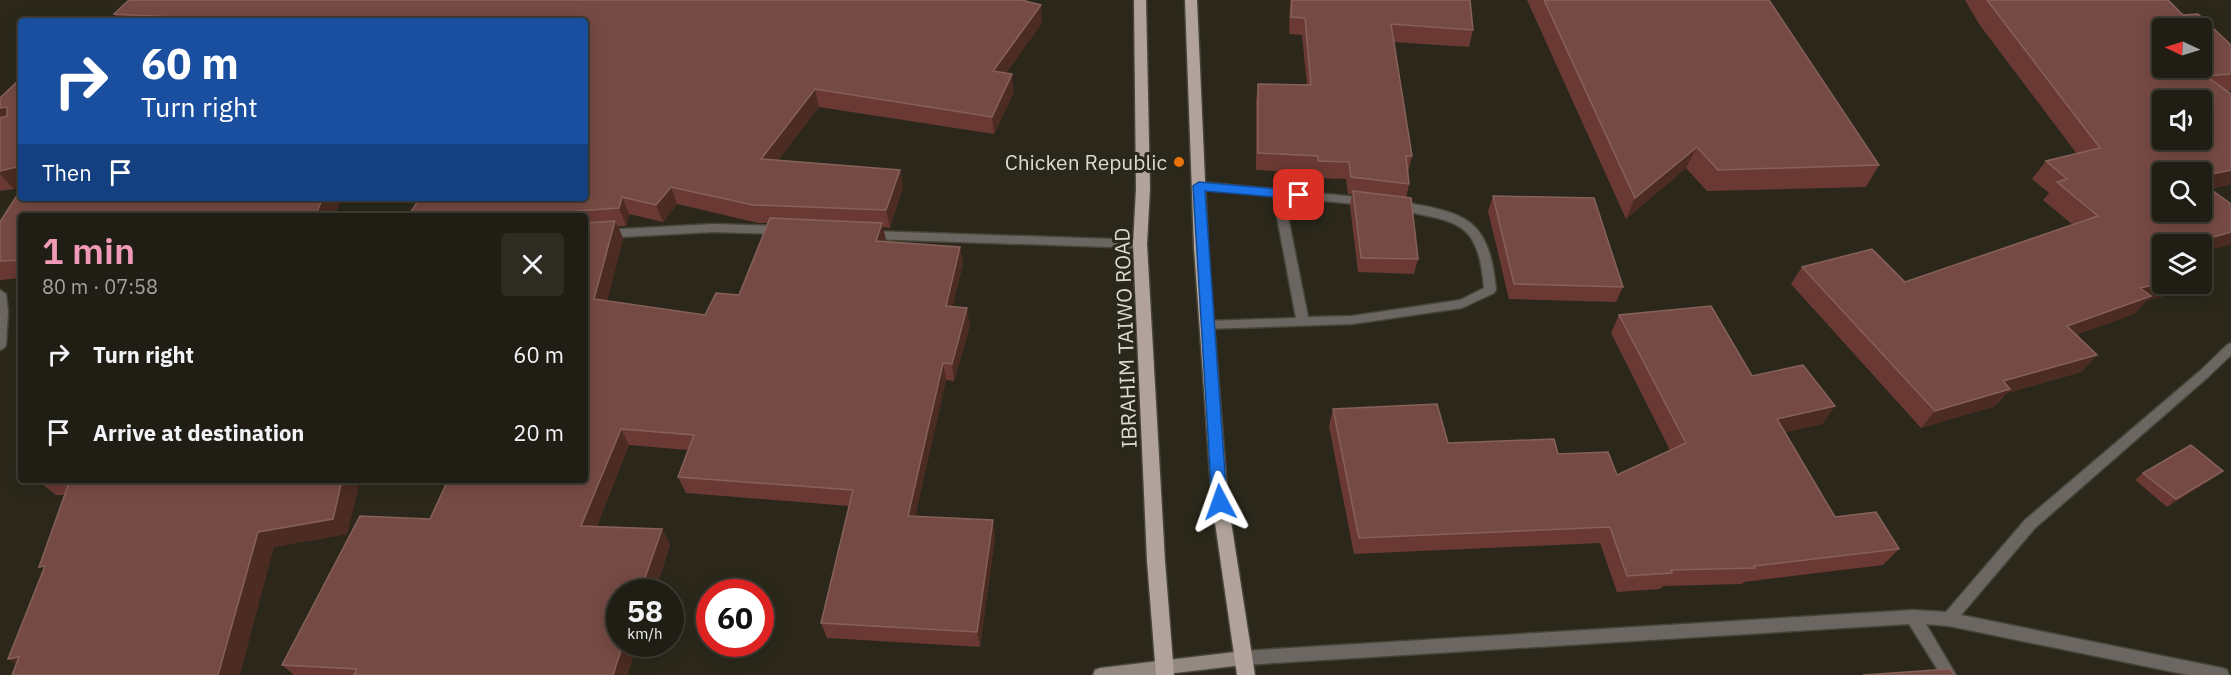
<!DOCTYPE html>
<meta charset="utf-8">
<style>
:root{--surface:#201e14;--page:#2d2b22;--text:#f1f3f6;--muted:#a2a2a0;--line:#3d3c34;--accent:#f09ab7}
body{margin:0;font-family:"IBM Plex Sans",sans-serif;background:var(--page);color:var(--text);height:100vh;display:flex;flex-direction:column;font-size:22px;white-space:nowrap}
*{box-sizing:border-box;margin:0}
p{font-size:20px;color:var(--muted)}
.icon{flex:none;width:33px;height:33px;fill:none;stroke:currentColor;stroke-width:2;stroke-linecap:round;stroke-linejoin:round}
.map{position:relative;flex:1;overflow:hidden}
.sheet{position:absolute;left:18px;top:213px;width:570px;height:270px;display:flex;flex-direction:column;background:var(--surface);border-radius:6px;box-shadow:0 3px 15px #0003,0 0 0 2px var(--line)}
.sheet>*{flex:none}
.banner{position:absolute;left:18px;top:18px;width:570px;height:183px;border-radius:6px;box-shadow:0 3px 15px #0003,0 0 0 2px var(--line);background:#1a4fa0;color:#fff;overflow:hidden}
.needle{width:39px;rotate:274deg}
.tools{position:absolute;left:2152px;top:18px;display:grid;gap:12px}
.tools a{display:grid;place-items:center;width:60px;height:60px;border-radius:6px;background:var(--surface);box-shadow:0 3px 15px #0003,0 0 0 2px var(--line);font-size:30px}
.speed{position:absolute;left:606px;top:579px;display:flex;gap:12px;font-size:30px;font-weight:700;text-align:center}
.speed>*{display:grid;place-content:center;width:78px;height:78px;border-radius:50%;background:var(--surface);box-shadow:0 3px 15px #0003,0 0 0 2px var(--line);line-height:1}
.speed small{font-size:15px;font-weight:400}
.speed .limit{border:9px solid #d22;background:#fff;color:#111}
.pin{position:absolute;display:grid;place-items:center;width:51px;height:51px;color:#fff;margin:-26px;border-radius:12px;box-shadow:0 3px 9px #0006}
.me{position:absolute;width:66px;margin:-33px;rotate:356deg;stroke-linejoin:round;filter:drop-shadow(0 0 4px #0008)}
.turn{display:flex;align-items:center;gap:21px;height:126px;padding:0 24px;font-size:27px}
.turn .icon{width:78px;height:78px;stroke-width:2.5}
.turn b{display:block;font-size:42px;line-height:51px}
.then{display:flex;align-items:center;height:57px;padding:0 24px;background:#0003;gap:12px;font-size:22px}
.round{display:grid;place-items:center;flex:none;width:63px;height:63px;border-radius:6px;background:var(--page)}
.head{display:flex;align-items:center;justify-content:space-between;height:102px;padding:0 24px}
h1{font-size:36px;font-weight:600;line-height:45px;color:var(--accent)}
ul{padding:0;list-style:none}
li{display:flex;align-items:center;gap:18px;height:78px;padding:0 24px}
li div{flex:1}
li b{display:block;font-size:22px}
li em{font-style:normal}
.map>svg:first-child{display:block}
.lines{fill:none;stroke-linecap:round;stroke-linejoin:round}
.lane-casing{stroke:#474438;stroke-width:3}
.street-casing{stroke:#474438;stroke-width:3}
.secondary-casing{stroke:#474438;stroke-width:3}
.primary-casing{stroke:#474438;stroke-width:3}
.lane{fill:#6c6662;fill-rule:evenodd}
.street{fill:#6c6662;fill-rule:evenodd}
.secondary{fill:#938982;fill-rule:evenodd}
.primary{fill:#b1a39b;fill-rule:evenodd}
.wall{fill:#6a3933;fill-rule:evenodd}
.shaded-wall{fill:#4b2b22}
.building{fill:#764a44;stroke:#86615a;stroke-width:1.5;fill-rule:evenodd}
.route{fill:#1a73e8;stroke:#114b97;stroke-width:1.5}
.food-dot{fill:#e8710a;stroke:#2b281b;stroke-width:2}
.labels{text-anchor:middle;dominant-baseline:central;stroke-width:6;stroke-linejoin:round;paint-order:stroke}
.poi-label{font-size:21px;fill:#dcdad2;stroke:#2b281b;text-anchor:end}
.street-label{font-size:21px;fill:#dcdad2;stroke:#2b281b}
</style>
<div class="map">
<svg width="2231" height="675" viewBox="0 0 2231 675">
<rect width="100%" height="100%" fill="#2b281b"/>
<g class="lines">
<g class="lane-casing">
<path id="lane" d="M1199,182L1369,198L1370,201L1369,204L1365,205L1284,197L1308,317L1352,316L1460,300L1484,288C1478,214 1453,224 1393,208L1392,205L1393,202L1397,201C1464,213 1489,215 1496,290L1494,293L1462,308L1352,324L1203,329L1201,326L1203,323L1207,321L1296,318L1273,196L1195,189L1194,186Z"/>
</g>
<g class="street-casing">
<path id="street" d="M713,224L782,226L788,230L782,234L713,232L585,239V231Z
M871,231L1140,240L1146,244L1140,248L871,239L865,235Z
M0,290L6,294L8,312L6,345L4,348L0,350Z
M2231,343V355L2208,377L2035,528L1961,615L2222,668L2227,670L2229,675H2188L1949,626L1926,624L1956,675H1941L1909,624L1243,665L1238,663L1236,658L1238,653L1243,651L1913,610L1946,612L2025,520L2200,371L2227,345Z"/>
</g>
<g class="secondary-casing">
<path id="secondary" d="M1243,651L1248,653L1250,658L1248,663L1243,665L1158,675H1093L1095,670L1100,668Z"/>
</g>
<g class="primary-casing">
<path id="primary" d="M1134,0H1146L1150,189L1147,244L1165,561L1174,675H1156L1147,561L1133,244L1136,189Z
M1185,0H1197L1208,248L1228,502L1255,675H1237L1212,502L1194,248Z"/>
</g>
<use href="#lane" class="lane"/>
<use href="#street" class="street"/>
<use href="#secondary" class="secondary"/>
<use href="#primary" class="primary"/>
</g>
<path class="wall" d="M129,0H1027V2L1042,23L1006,73L1014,92L994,134L819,107L778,160L900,170L903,187L890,228L883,227L885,242L960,247L963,264L952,307L970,325L954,381L946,380L915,516L995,536L980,647L827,638L821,623L849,506L686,493L678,477L688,450L629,445L597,526L662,529L670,545L627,675H294L282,665L430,519L585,480V216H408L585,21H119L114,14ZM677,204L758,223H768L739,295L705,315L607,301L623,238L618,226H626L629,214L663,222Z
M1290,0H1470L1473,30L1469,47L1393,42L1412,156L1408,173L1409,184L1406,198L1418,259L1414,274L1358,272L1350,206L1352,194H1348L1346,179L1316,178L1315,173L1256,170V101L1258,84L1307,85L1302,35L1289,34Z
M1527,0H1769L1879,165L1866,187L1707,191L1686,168L1626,219Z
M1965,0H2168L2183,15L2231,45V91H2228L2231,184L2210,189L2163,244V284H2190L2182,292L2147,300L2134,314L2075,335L2097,355L2081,372L2007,393L1995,406L1921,428L1791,284L1802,267L1905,282L2073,225L2043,200L2049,193L2032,179L2046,161L2077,154L1979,24Z
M21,78V188L0,191V98Z
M1493,196L1623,287L1616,302L1509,299L1488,211Z
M21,198H342L334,216H21V278L0,280V222Z
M1619,315L1752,376L1835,406L1822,424L1785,432L1835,517L1899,549L1883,565L1744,582L1742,584L1663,586L1660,589L1617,592L1600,543L1354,554L1329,426L1333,409L1448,443L1558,454L1617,475L1670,450L1611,333Z
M2223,471L2214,478L2167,507L2135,480L2143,473Z
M37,480H360L347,534L274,547L16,664L65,495H56Z"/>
<path class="shaded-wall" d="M1041,5L1042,23L994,89L993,71Z
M1012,74L1014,92L994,134L992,117Z
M815,89L819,107L766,176L761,159Z
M7,107L21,123H0V108Z
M1697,147L1686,168L1626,219L1635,198Z
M21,166V188L14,189L0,174V171Z
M900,170L903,187L890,228L886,210Z
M2231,170V184L2202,190V176Z
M671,187L677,204L663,222L656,205Z
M622,197L629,214L626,226L619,208Z
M323,198H342L334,216H315Z
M615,221L623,238L603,316L594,299Z
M882,223L886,240L880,258L876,241Z
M2231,232V244L2202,253V244H2189Z
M960,247L963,264L949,323L946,306Z
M2163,283L2190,284L2182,292L2147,300L2134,314L2051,343L2067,326L2140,288Z
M967,308L970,325L954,381L952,364Z
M2097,355L2081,372L2007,393L1995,406L1921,428L1935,411L2003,381Z
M943,363L946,380L912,531L908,516Z
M1835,406L1822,424L1765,436L1777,419Z
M621,429L629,445L591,541L581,526Z
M2223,471L2214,478L2167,507L2176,499Z
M342,480H360L347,534L274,547L240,675H218L258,532Z
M993,520L995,536L980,647L977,632Z
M662,529L670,545L654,592H640Z
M623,644H638L627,675H613Z
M19,657L30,673L8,659Z"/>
<path class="building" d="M129,0H1021L1041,5L993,71L1012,74L992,117L815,89L761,159L900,170L886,210L753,205L671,187L656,205L622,197L619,208L577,211L575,214V216H408L420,198H585V21H212V19L114,14Z
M1292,0H1470L1473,30L1391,24L1412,156H1406L1409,184L1351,177L1349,162L1318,161V156L1258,153V84L1311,85L1305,18L1291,17Z
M1544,0H1769L1879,165L1718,170L1697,147L1635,198Z
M1987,0H2168L2183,15L2198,14L2231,45V74L2206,76L2231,94V170L2202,176V172H2163V212H2202V183L2231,204V232L2189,244H2163V283L2140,288L2151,296L2067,326L2097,355L2003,381L2010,389L1935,411L1802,267L1872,249L1905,282L2098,216L2057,182L2067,179L2046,161L2100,148ZM2163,28H2202V68H2163ZM2163,100H2202V140H2163Z
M21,78V166L0,171V118L7,116V107L0,108V98Z
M21,189V198H323L315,216H21V260L0,261V222Z
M1353,191L1411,198L1418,259L1361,258Z
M1493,196L1594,198L1623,287L1514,284Z
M770,218L882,223L876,241L960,247L946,306L967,308L952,364L943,363L908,516L993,520L977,632L821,623L853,490L678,477L694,435L621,429L581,526L662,529L640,592H620V644H623L613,675H354L357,669L282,665L360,516L430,519L448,480H585V223L615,221L594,299L705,315L716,293L739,295Z
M1711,306L1752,376L1803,365L1835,406L1777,419L1835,517L1876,512L1899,549L1754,566L1755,568L1671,570L1672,573L1627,576L1610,527L1359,538L1333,409L1437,404L1448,443L1554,439L1558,454L1608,452L1617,475L1686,443L1619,315Z
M2191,445L2223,471L2176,499L2143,473Z
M70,480H342L333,519L258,532L218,675H12L19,657L8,659L45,566L39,567Z
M1950,669L1954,675H1863Z"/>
<path class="route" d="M1199,182L1299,191L1305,195L1299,199L1205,191L1227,502L1225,507L1220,509L1214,507L1212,502L1193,186Z"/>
<circle class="food-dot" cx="1179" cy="162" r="6"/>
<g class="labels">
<g class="poi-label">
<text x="1167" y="162">Chicken Republic</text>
</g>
<g class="street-label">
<text transform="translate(1125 338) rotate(-92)">IBRAHIM TAIWO ROAD</text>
</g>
</g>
</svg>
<div class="tools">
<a><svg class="needle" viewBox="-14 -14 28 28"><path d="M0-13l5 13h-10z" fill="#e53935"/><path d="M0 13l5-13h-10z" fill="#a2a2a0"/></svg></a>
<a><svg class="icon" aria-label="sound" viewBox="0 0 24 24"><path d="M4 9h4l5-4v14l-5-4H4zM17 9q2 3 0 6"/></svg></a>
<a><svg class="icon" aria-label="search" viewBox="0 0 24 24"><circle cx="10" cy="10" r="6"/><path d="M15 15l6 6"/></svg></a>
<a><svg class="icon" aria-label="layers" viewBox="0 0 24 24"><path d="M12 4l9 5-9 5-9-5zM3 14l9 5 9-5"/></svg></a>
</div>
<div class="speed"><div>58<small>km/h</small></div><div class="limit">60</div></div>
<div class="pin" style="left:1299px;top:195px;background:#d93025"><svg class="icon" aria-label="arrive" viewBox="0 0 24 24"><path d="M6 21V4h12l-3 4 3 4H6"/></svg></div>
<svg class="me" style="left:1220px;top:502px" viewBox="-20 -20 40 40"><path d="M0-17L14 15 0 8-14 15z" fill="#1a73e8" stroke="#fff" stroke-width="4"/></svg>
<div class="banner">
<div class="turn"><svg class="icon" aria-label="right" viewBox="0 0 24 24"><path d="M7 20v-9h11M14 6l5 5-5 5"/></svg><div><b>60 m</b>Turn right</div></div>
<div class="then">Then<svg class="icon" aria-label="arrive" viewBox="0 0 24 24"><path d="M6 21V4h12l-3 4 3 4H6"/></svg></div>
</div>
<section class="sheet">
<div class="head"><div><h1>1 min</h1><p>80 m · 07:58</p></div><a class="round"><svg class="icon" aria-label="close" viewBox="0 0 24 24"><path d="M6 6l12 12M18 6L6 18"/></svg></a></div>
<ul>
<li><svg class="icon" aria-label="right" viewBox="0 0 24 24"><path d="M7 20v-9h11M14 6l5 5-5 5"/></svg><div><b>Turn right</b></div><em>60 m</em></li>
<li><svg class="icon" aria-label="arrive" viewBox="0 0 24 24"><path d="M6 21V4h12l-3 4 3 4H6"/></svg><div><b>Arrive at destination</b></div><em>20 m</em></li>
</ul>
</section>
</div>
